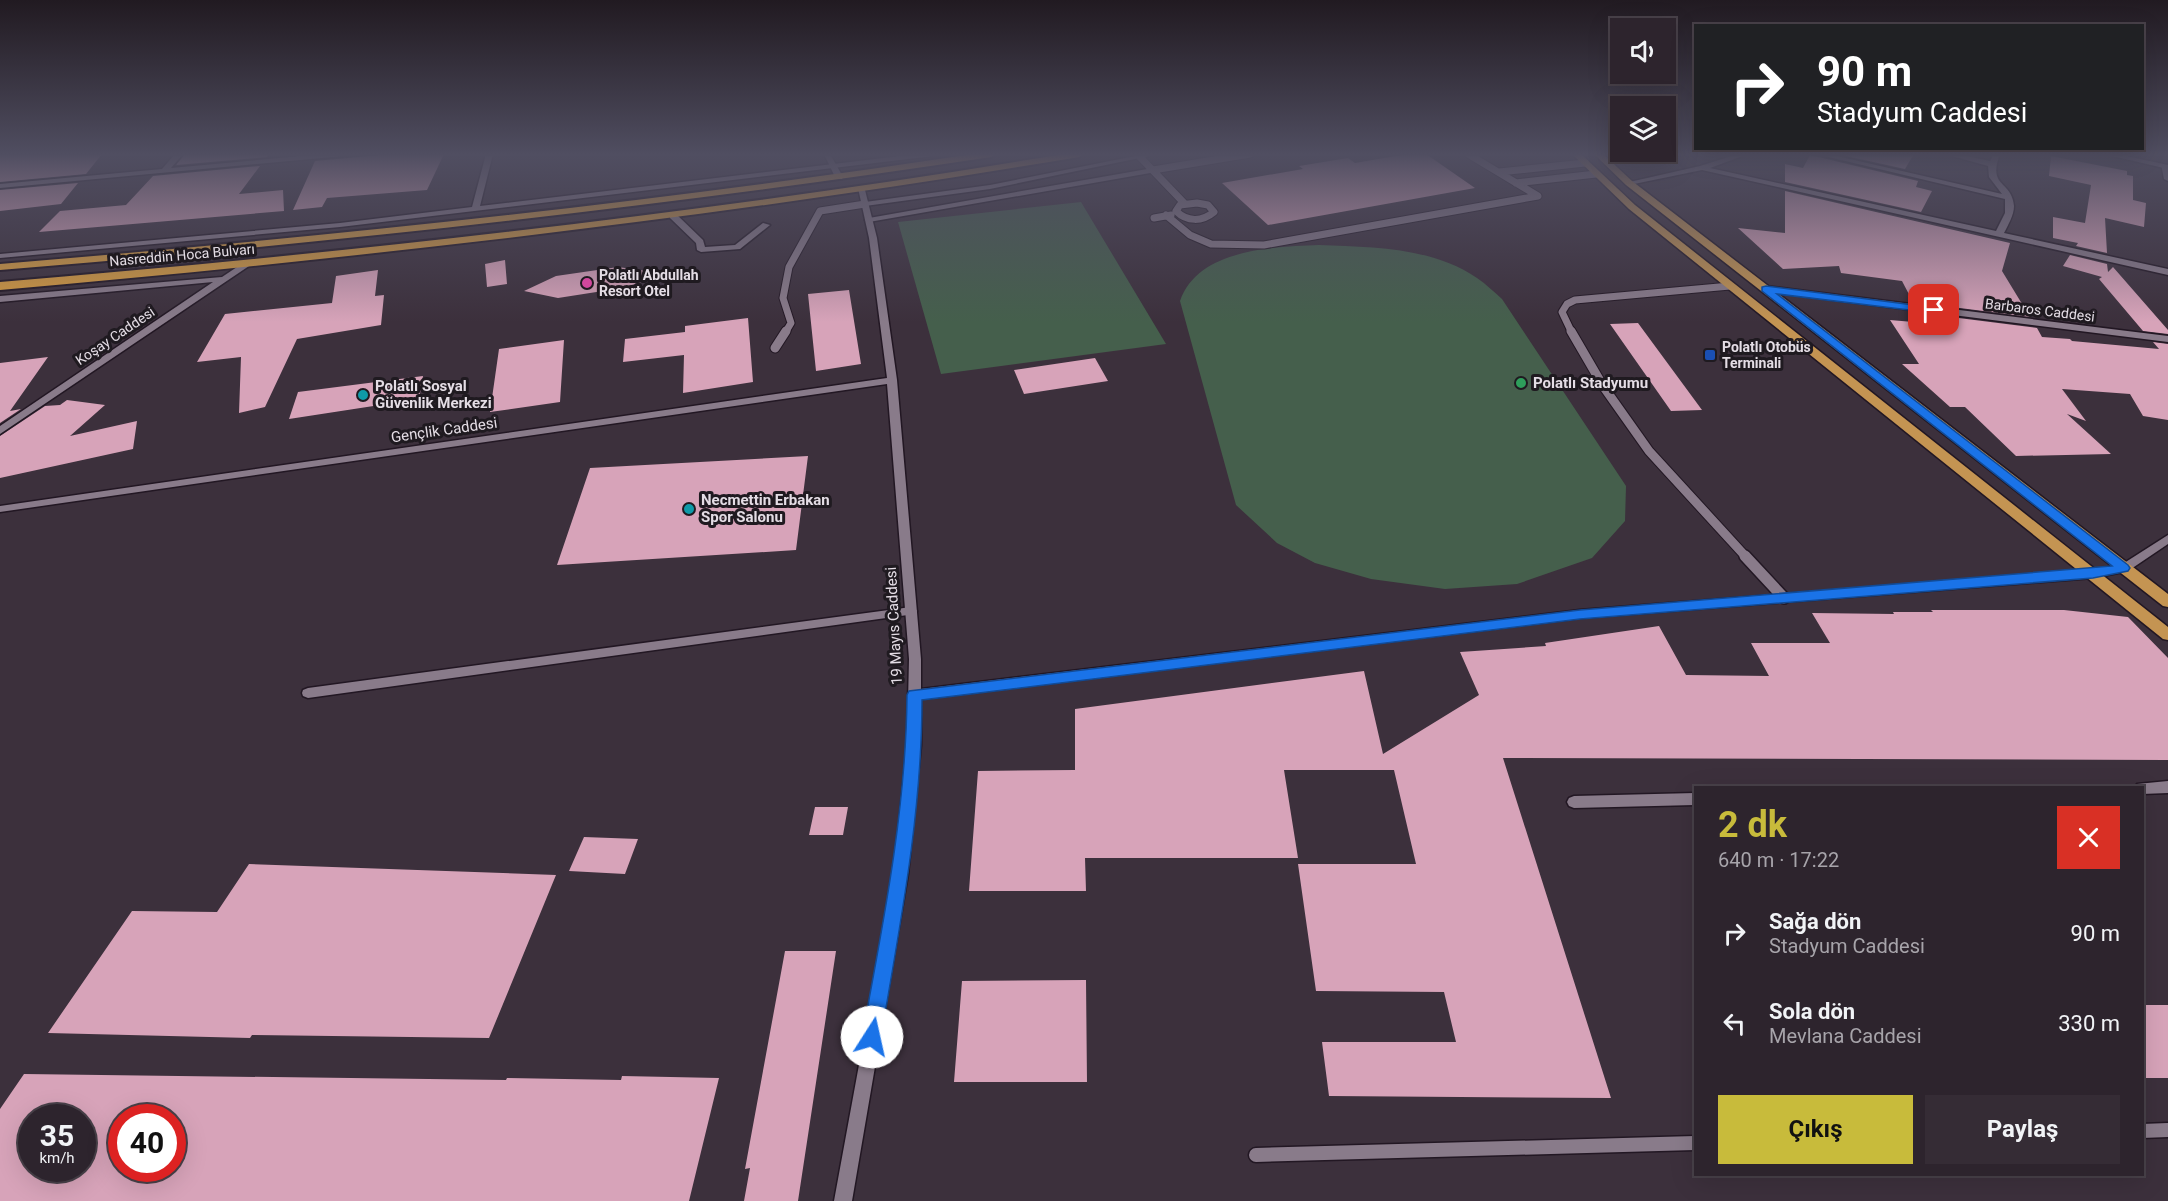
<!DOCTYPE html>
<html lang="tr">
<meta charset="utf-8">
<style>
:root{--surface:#2d242d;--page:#352c35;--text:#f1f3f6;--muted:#a7a4aa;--line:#484149;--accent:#c8bb3b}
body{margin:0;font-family:Roboto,sans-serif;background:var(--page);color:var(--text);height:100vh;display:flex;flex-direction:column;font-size:22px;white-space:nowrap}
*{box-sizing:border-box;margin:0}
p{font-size:20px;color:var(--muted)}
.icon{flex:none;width:33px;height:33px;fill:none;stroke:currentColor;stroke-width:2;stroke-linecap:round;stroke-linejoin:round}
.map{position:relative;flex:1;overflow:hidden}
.details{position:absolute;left:1694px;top:786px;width:450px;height:390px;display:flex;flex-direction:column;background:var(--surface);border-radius:0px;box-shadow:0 6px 24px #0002,0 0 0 2px var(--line)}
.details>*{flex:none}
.hud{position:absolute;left:1694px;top:24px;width:450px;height:126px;border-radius:0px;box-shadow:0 6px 24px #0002,0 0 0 2px var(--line);background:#202124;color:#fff;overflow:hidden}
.buttons{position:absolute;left:1610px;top:18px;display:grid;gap:12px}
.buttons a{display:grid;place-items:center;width:66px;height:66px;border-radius:0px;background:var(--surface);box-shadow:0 6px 24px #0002,0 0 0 2px var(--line);font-size:30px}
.speed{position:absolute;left:18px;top:1104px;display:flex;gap:12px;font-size:30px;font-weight:700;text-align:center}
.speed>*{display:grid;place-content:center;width:78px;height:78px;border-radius:50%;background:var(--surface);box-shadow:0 6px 24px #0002,0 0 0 2px var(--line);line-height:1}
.speed small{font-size:15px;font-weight:400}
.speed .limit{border:9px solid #d22;background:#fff;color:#111}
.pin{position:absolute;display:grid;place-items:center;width:51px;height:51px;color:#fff;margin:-26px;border-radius:12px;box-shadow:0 3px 9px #0006}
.me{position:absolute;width:66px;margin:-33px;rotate:10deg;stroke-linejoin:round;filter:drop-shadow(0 0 4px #0008)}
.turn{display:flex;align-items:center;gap:21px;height:126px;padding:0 24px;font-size:27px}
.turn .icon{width:78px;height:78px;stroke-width:2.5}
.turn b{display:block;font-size:42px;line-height:51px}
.round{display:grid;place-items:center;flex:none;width:63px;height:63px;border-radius:0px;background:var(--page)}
.overview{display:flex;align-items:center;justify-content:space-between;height:102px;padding:0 24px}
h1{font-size:36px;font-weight:700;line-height:45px;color:var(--accent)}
.button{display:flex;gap:12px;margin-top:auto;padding:12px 24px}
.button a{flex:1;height:69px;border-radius:0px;background:var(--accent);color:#111;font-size:24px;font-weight:700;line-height:69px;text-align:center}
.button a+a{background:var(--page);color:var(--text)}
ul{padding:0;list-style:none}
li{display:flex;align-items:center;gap:18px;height:90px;padding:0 24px}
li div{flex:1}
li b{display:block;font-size:22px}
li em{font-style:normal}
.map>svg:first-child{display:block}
.green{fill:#455f4c}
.building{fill:#d7a3b9;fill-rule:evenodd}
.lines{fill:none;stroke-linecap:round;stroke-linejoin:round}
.service-far3-casing{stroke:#221723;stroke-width:9}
.service-far2-casing{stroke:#221723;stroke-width:11}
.service-far1-casing{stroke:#221723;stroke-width:14}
.service-casing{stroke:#221723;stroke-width:17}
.pedestrian-casing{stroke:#221723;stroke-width:3}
.minor-casing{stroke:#221723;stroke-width:3}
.tertiary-casing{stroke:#221723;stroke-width:3}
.primary-casing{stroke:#221723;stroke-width:3}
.trunk-casing{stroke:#221723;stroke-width:4}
.service-far3{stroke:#897b8a;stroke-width:7}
.service-far2{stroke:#897b8a;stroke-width:9}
.service-far1{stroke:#897b8a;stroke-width:11}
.service{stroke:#897b8a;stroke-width:14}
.pedestrian{fill:#897b8a;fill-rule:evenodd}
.minor{fill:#897b8a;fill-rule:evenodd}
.tertiary{fill:#897b8a;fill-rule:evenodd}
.primary{fill:#c49452;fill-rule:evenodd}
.trunk{fill:#d89c40;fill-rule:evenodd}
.route{fill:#1a73e8;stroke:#114b97;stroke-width:1.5}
.hotel-dot{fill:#d1479c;stroke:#1f1a20;stroke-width:2}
.transit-dot{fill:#1a4fb4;stroke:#1f1a20;stroke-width:2}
.leisure-dot{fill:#2e9e5b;stroke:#1f1a20;stroke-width:2}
.culture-dot{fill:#0f9aa8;stroke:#1f1a20;stroke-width:2}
.labels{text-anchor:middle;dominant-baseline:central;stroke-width:6;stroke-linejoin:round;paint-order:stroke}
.far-street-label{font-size:14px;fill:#e4dde5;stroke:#1f1a20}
.far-poi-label{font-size:14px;font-weight:bold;fill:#e4dde5;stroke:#1f1a20;text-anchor:start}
.poi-label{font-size:15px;font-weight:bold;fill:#e4dde5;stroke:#1f1a20;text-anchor:start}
.street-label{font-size:15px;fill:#e4dde5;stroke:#1f1a20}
</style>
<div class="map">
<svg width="2168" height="1201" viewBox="0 0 2168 1201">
<rect width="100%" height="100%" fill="#3c303c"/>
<path class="green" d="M1081,202L1166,344L941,374L898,222Z
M1319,245C1371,247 1432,247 1477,278C1486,284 1494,292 1502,299L1626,486L1625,521L1592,558L1517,584L1445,589L1371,579L1315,563L1277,543L1236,505L1180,301C1198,249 1272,247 1319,245Z"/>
<path class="building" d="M16,154H102L86,174L0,182V155Z
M185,154H269L267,157L176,165Z
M391,154H444L427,190L327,198L322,207L293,210L315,161Z
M1407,154H1426L1475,188L1268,225L1222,183L1303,169L1299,166L1348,158L1355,163Z
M1837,154H1914L1905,169Z
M1810,155L1918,181L1916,187L1932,191L1921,212L1785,182V164L1803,168Z
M2051,156L2127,171V175L2133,176V200L2146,203L2144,227L2105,218L2107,253L2076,246L2078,243L2053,238V217L2085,223L2091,185L2049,176Z
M260,166L239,194L283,190L284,211L39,232L60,211L126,205L153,176Z
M78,183L61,204L0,211V190Z
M1785,191L2010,243L2002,271L2030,317L1913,302L1902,281L1841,273L1839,266L1783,269L1738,228L1785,233Z
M2070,255L2107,264L2108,272L2113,267L2168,330V334L2143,331L2099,279L2102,277L2063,266Z
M505,260L507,284L487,287L485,264Z
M618,267L668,274L622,288L558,298L524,291L556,276Z
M378,270L375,296L384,295L381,325L297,339L265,407L239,413L241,357L197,362L225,314L332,303L336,276Z
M849,290L861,364L816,371L808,294Z
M1919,313L2037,328L2042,337L2070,339L2072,341L2159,349L2153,342L2168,344V420L2143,416L2130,394L2062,389L2086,421L2067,414L2111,454L2016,456L1965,407H1950L1902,364H1919L1890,320L1925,323Z
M748,318L753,382L683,393L684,355L623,362L625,339L685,332V326Z
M1638,323L1702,410L1671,411L1610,324Z
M564,340L560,402L490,412L499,349Z
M48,357L10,411L21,409L0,423V363Z
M1095,358L1108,381L1024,394L1014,370Z
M423,376L419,399L289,419L298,392Z
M67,400L105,405L70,436L137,421L133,449L0,478V436L45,406L60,405Z
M808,456L796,550L557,565L590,468Z
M1931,610H2064L2128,617L2168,658V760L1503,758L1611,1098L1329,1096L1322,1042H1456L1444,992L1316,991L1298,864H1416L1394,770H1284L1298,858H1085L1086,891H969L978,771L1075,770V709L1364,671L1383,754L1479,695L1460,652L1546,646L1545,643L1659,626L1686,675L1769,676L1751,643H1830L1812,613L1894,614L1893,612H1933Z
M815,807H848L843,835H809Z
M584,837L638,839L625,874L569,871Z
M249,864L556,875L489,1038L252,1035L250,1038L48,1033L132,911L217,912Z
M785,951H836L798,1201H744L750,1168L745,1169Z
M1086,980L1087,1082H954L962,981Z
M2142,1005H2168V1078H2142Z
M24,1074L506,1080L507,1078L621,1080L622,1076L719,1078L689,1201H0V1109ZM32,1118H82V1168H32ZM122,1118H172V1168H122Z"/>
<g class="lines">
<g class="service-far3-casing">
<path id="service-far3" d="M1140,157L1185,204
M1153,170L1250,154
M1499,172L1585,163
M1516,183L1596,174
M1197,203L1208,205L1214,212C1202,222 1187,222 1176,211L1180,205Z
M1166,215L1190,235L1211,244L1264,245L1538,196L1468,154
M1154,218L1171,215
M785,333L791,323L783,298L789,267L820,211L865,204
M1572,333L1562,312L1567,304L1575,300L1730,286"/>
</g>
<g class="service-far2-casing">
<path id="service-far2" d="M1571,331L1603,386L1649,451L1747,558
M775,348L786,331"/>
</g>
<g class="service-far1-casing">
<path id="service-far1" d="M1745,556L1784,598"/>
</g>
<g class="service-casing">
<path id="service" d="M2142,1131L2168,1130
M1256,1155L1695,1143"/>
</g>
<g class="pedestrian-casing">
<path id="pedestrian" d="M1153,168H1156V172L869,222L865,220L869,218Z"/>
</g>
<g class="minor-casing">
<path id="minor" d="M175,154H183L171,168L323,154H347L343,156L0,188V184L162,169Z
M486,154H493L480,206L917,154H937L933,156L340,227L0,258V254L340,223L472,207Z
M1145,154H1159L990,189L865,206L861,204L865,202L990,185Z
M1738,154H1748L1710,168L1996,231L2005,213V199L1816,154H1828L2002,194L1989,177L1988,166L1945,154H1957L1990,161L1994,154H2000C1987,188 2012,180 2014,206C2014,215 2008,225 2004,233L2168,269V275L1702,170L1629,185L1625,183L1700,166Z
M2161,164L2168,166V181L2164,179Z
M670,214H676L703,240L705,247L735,245L763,223L770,225L740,249L701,252L697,250L696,243L670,218Z
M911,607L915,608L917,611L915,614L308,698L303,696L302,693L303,690L308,688Z
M2168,781V793L2142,794V788H2135L2137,784Z
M1695,793V805L1574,808L1569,806L1567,802L1569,798L1574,796Z"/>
</g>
<g class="tertiary-casing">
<path id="tertiary" d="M824,154H830L843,177L842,179H836Z
M2104,154H2117L2168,165V169Z
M858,188L865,190L877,238L897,380L921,659V689L1580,610L2093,570L2121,565L2168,535V544L2128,571L2093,578L1580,618L921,699V745L908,874L852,1201H834L894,874L907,745L909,659L887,384L0,512V506L887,378L869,238Z
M246,261L250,264L249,266L0,434V426L213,282L0,302V296L222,277Z
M1765,286L2168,336V342L1762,291V287Z"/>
</g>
<g class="primary-casing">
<path id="primary" d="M1572,154H1581L1635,205L2168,627V640L2163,639L1629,209Z
M1594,154H1603L1632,181L2168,594V607L2163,606L1626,185Z"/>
</g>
<g class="trunk-casing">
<path id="trunk" d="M973,154H996L991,157C662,207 332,243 0,270V264C326,237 650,203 973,154Z
M1063,154H1084L1079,157C721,217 362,258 0,290V282C356,252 710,213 1063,154Z"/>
</g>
<use href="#service-far3" class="service-far3"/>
<use href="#service-far2" class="service-far2"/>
<use href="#service-far1" class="service-far1"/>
<use href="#service" class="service"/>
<use href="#pedestrian" class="pedestrian"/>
<use href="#minor" class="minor"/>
<use href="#tertiary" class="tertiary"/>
<use href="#primary" class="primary"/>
<use href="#trunk" class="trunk"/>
</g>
<linearGradient id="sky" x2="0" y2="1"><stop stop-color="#211a21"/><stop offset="0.48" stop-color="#504e61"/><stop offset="1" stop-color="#504e61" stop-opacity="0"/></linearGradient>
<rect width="2168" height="322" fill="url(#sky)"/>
<path class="route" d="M1766,286L1937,308V312L1934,313L1777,294L2128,565L2130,568L2128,571L2093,578L1580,619L922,700C922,814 900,925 881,1037L878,1044L872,1046L865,1044L862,1037C883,924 906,811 907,695L909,691L1580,610L2112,566L1762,291V287Z"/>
<circle class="hotel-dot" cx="587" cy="283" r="6"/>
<rect class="transit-dot" x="1704" y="349" width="12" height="12" rx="3"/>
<circle class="leisure-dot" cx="1521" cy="383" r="6"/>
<g class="culture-dot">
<circle cx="363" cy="395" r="6"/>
<circle cx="689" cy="509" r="6"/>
</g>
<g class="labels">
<g class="far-street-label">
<text transform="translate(182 255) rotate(-5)">Nasreddin Hoca Bulvarı</text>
<text transform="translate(2040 310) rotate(7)">Barbaros Caddesi</text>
<text transform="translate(115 336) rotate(-34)">Koşay Caddesi</text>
</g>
<g class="far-poi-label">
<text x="599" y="275">Polatlı Abdullah<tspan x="599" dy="16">Resort Otel</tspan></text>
<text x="1722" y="347">Polatlı Otobüs<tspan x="1722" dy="16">Terminali</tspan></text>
</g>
<g class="poi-label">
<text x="1533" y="383">Polatlı Stadyumu</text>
<text x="375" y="386">Polatlı Sosyal<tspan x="375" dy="17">Güvenlik Merkezi</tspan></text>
<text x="701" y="500">Necmettin Erbakan<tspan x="701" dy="17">Spor Salonu</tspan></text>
</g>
<g class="street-label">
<text transform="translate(444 430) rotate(-8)">Gençlik Caddesi</text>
<text transform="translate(894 626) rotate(-93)">19 Mayıs Caddesi</text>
</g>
</g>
</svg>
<div class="buttons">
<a><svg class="icon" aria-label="sound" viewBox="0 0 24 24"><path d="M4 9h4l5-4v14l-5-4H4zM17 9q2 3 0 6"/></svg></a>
<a><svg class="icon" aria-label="layers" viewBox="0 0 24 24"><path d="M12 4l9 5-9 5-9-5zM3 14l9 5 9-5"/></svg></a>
</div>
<div class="speed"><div>35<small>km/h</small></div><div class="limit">40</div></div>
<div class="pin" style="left:1934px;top:310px;background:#d93025"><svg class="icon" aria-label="arrive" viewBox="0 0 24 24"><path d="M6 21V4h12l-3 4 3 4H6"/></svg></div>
<svg class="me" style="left:872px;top:1037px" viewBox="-20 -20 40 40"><circle r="19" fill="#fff"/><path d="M0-13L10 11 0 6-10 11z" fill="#1a73e8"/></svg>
<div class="hud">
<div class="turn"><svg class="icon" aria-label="right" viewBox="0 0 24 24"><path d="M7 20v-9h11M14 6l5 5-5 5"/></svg><div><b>90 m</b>Stadyum Caddesi</div></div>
</div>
<section class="details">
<div class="overview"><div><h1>2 dk</h1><p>640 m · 17:22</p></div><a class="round" style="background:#d93025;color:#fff"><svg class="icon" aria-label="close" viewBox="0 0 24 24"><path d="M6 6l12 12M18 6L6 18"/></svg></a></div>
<ul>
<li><svg class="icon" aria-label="right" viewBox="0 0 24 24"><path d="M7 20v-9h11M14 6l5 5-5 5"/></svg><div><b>Sağa dön</b><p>Stadyum Caddesi</p></div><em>90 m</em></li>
<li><svg class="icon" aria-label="left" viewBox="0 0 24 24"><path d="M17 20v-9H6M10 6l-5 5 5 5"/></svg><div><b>Sola dön</b><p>Mevlana Caddesi</p></div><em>330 m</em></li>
</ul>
<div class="button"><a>Çıkış</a><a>Paylaş</a></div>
</section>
</div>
